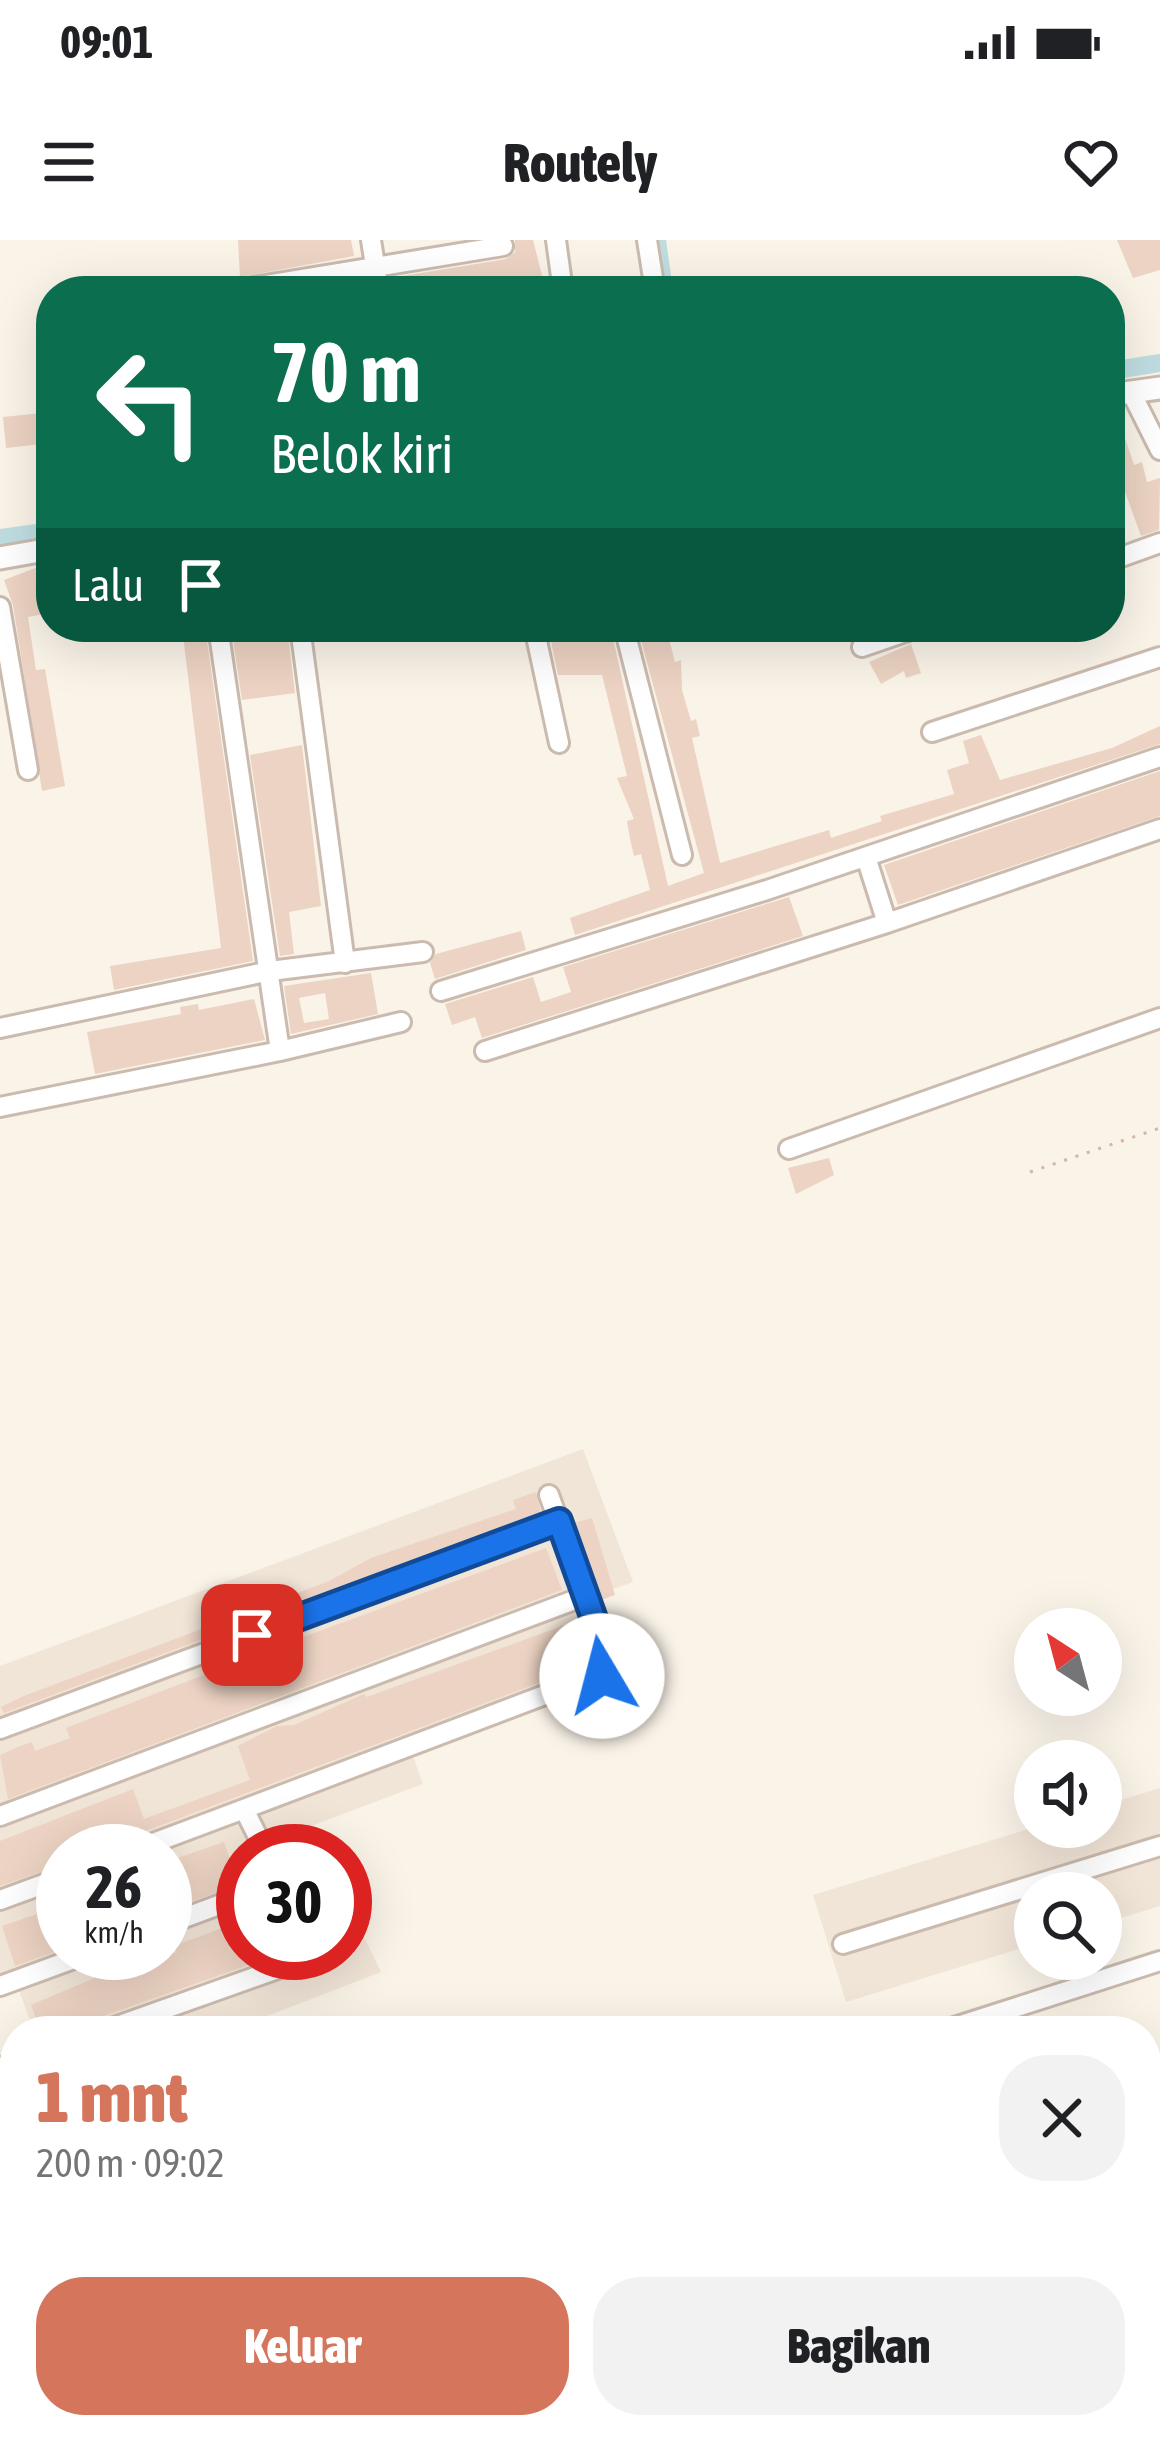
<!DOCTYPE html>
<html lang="id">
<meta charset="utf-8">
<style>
:root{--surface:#fff;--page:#f2f2f2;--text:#202124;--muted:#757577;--accent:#d5765c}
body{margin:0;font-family:"Asap Condensed",sans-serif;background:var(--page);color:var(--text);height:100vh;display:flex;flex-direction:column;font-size:45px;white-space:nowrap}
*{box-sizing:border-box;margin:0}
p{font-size:39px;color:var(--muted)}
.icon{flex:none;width:66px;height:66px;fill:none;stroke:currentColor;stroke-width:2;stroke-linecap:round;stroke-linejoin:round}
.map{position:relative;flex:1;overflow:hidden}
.panel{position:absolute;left:0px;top:1776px;width:1161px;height:423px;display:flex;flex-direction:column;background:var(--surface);border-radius:48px 48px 0 0;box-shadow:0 12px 48px #0002}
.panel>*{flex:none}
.guide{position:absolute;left:36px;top:36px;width:1089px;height:366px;border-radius:48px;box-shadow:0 12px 48px #0002;background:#0b6e4f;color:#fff;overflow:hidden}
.needle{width:78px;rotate:324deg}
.controls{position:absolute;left:1014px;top:1368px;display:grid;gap:24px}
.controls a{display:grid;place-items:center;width:108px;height:108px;border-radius:50%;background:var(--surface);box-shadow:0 12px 48px #0002;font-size:60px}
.speed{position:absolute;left:36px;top:1584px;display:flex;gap:24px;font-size:60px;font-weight:700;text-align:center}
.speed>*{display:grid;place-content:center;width:156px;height:156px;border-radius:50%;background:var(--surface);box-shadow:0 12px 48px #0002;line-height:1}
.speed small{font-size:30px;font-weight:400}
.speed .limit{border:18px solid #d22;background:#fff;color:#111}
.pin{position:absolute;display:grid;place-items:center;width:102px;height:102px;color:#fff;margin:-51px;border-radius:24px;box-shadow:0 6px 18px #0006}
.me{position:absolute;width:132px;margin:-66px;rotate:352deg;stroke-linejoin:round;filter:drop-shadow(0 0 9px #0008)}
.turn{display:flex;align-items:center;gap:42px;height:252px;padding:0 36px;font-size:54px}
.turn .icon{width:156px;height:156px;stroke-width:2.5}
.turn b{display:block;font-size:84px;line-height:102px}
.then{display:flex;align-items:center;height:114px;padding:0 36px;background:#0003;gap:24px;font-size:45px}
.round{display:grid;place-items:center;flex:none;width:126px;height:126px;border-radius:48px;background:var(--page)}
.summary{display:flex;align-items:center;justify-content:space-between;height:204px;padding:0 36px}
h1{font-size:72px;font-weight:800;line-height:90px;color:var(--accent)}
.primary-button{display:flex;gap:24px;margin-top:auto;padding:24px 36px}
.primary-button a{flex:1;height:138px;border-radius:48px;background:var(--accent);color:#fff;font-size:48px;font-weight:800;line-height:138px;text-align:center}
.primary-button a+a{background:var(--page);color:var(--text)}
.status{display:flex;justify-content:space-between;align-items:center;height:84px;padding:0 60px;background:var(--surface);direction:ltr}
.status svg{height:33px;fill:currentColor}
header{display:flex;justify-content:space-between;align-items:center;height:156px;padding:0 36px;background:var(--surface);font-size:54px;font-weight:800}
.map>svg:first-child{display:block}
.residential{fill:#f1e5d7;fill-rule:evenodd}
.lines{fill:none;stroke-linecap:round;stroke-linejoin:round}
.canal{stroke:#bfdde1;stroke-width:18}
.building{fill:#ecd3c3;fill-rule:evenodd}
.minor-casing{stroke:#cbbbaf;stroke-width:24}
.tertiary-casing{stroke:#cbbbaf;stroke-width:27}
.path{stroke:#d1b6a6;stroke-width:3;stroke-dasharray:3 9;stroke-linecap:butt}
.minor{stroke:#fff;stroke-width:18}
.tertiary{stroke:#fff;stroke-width:21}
.route-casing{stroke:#114b97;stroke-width:30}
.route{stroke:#1a73e8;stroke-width:21}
</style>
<div class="status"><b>09:01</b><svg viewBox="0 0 49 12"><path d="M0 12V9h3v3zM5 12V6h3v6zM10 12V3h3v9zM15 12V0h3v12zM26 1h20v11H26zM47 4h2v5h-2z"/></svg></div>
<header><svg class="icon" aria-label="menu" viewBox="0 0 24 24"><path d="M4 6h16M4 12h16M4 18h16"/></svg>Routely<svg class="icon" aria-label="heart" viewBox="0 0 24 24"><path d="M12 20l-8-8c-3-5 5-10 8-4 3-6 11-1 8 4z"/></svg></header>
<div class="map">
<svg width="1160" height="2198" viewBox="0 0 1160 2198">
<rect width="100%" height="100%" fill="#faf3e8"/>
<path class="residential" d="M583,1209L633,1342L586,1359L613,1431L410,1508L423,1544L311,1586L322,1611H243V1713H345V1658L381,1732L228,1791H34L14,1737L0,1741V1426ZM63,1611H165V1713H63Z
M1160,1548V1666L1101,1684V1653H1035V1704L846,1762L813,1655L1035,1587H1101V1566Z
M0,1980L15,2021V2184L0,2198Z
M826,2184H1137L1126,2198H808Z"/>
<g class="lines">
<path class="canal" d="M657,0L664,51
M1110,131L1160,123
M0,298L51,291
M0,1983L15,2022"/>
</g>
<path class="building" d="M238,0H351L354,16L240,37Z
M515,0H533L546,51H524L522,42L481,51H392L391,38L506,19L515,12Z
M1117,0H1160V30L1133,38Z
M51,172V203L6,208L3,177Z
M1121,186L1134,225L1142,222L1147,242L1160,238L1159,290L1141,296L1116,227L1110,229V190Z
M38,327L41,347L51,345V373L28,377L36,430L45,429L65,546L42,551L13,365L4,340Z
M182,387H205L253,721L114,750L110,726L221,708Z
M287,387L295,453L242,460L232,393Z
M548,387H607L612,394L668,646L704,633L638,389L666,387L675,422L681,420L682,450L691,481L696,479L700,496L692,498L720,623L829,590L831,598L882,581L880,576L954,554L947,530L969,523L963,501L981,495L1000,540L1112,508L1160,486V504L575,695L570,678L650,650L641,614L634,616L630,599L627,581L634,579L617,538L627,536L602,435H558Z
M911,404L921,433L906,438L904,431L881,444L869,422Z
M302,505L321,666L289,672L294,714L280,716L250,515Z
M1160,531V576L898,665L884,625Z
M789,657L803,696L482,798L475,777L452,785L445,764L533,737L541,762L571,752L563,727Z
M521,691L526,710L435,739L430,723L436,714Z
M371,733L378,774L291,794L284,746ZM325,753L329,779L304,783L299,758Z
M254,759L265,800L95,834L87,792L181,774L180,767L198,764L199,770Z
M829,918L834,935L796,954L788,928Z
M536,1252L541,1273L4,1473L1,1467L24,1456L329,1341L371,1318L516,1269L513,1260Z
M592,1278L615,1355L601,1360L574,1283Z
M546,1308L562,1350L8,1559L0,1515L18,1507L32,1502L35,1511L70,1498L66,1488L230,1425L228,1419L240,1414L243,1419Z
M573,1382L589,1424L127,1598L116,1611H63V1624L0,1646V1601L133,1549L144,1579L250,1540L238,1506L277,1486L294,1485L364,1454L367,1457Z
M224,1602L232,1625L243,1621V1643L165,1671V1660L178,1655L166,1622Z
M63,1665V1709L15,1726L2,1686Z
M243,1680V1713H282L98,1778L90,1791H41L31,1765L153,1713H177L174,1706Z"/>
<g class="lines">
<g class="minor-casing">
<path id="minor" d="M371,0L379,51
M556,0L563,51
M647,0L655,51
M253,47L503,6
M1131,152L1160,210
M1110,321L1160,303
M0,367L28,530
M300,387L345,723
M534,387L559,503
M624,387L682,615
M862,407L920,387
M932,492L1160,417
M866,617L887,683
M441,751L767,650L1160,517
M0,788L270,731L423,712
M280,811L401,782
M485,811L887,683L1160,589
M0,867L280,811L218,387
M789,909L1160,778
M0,1489L559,1281
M0,1576L585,1356
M132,1611L244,1569
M265,1611L244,1569L605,1432L608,1418L549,1255
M0,1660L63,1637
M165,1685L243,1656
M843,1704L1160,1606
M0,1746L90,1713
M103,1791L300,1721L307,1713
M942,1791L1160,1721
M0,1828L15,1822
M1148,1831L1160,1863
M0,1955L15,1996
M1146,1982L1160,1978
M1146,2051L1160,2047
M0,2061L15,2094
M0,2120L15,2115
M1146,2131L1160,2152
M101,2184L110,2198
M865,2184L878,2198
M0,2198L45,2184
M907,2198L921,2184
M1065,2198L1080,2184"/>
</g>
<g class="tertiary-casing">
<path id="tertiary" d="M1110,155L1160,148
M0,318L51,309"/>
</g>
<path class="path" d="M1030,932L1160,888"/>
<use href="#minor" class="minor"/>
<use href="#tertiary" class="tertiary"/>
</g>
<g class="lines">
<g class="route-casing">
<path id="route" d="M252,1395L559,1281L608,1418L602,1436"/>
</g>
<use href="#route" class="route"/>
</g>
</svg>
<div class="controls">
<a><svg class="needle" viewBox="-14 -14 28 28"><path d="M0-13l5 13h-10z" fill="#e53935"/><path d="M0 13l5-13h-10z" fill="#757577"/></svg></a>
<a><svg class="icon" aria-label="sound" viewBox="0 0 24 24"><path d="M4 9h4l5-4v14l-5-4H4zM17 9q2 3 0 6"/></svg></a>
<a><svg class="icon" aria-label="search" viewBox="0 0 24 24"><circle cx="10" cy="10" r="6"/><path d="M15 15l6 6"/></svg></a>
</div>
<div class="speed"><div>26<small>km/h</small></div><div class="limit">30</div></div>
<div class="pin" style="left:252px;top:1395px;background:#d93025"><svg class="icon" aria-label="arrive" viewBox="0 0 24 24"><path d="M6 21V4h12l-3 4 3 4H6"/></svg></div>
<svg class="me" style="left:602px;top:1436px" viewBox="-20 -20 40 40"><circle r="19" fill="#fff"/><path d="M0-13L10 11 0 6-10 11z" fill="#1a73e8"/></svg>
<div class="guide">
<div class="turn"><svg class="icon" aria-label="left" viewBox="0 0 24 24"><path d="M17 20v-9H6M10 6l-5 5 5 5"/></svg><div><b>70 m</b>Belok kiri</div></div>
<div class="then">Lalu<svg class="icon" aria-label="arrive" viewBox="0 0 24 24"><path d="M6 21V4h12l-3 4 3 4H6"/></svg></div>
</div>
<section class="panel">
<div class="summary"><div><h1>1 mnt</h1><p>200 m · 09:02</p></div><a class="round"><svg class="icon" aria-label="close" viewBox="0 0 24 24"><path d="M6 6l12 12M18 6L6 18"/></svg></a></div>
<div class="primary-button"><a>Keluar</a><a>Bagikan</a></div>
</section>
</div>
